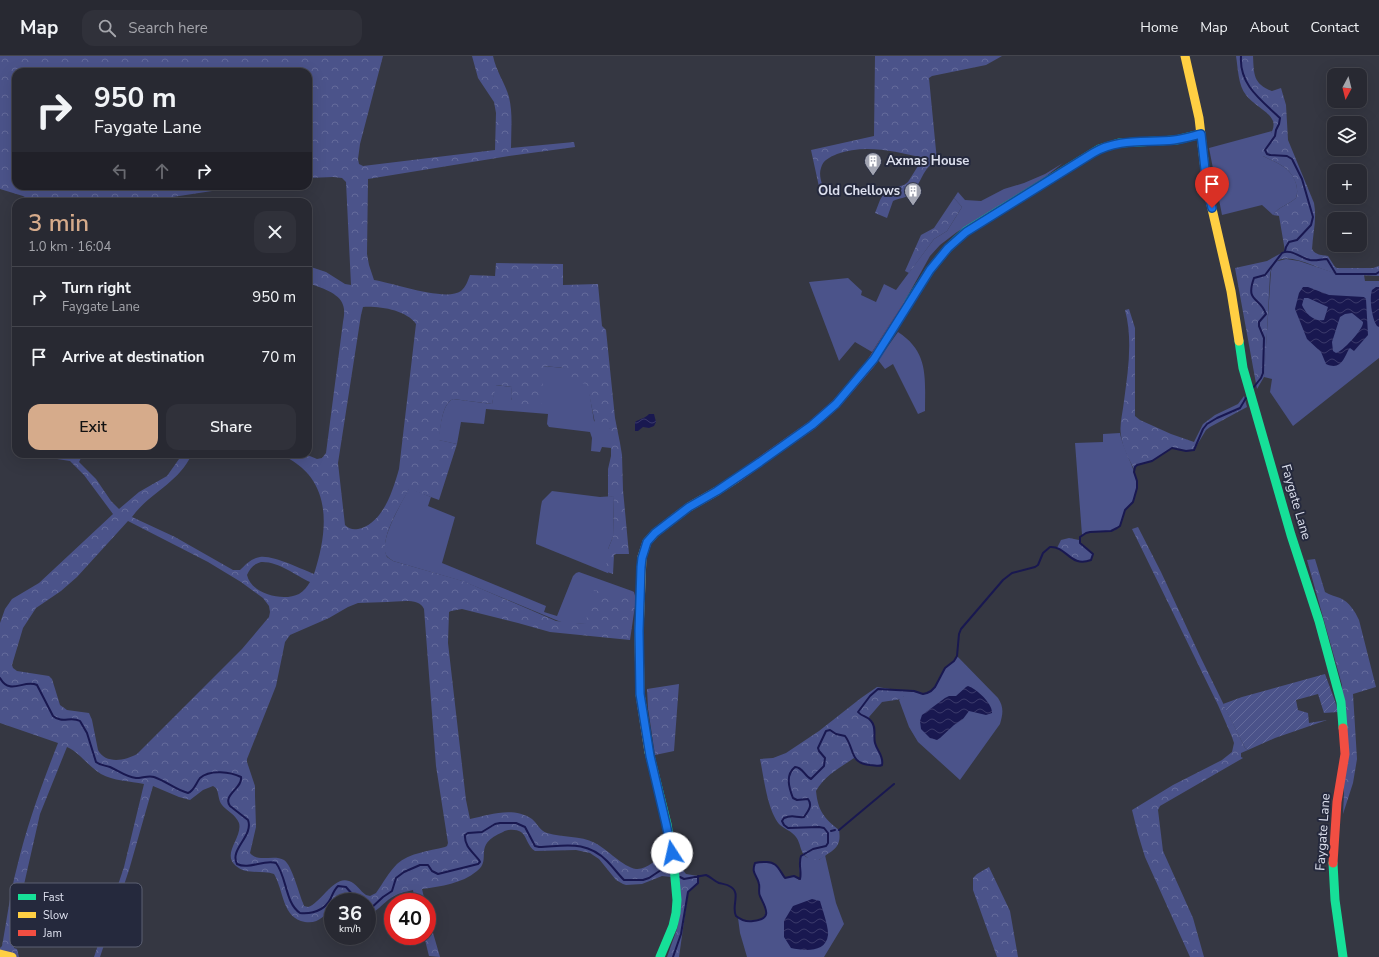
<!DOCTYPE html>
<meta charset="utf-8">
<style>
:root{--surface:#282932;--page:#30313a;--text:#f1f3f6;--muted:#a5a6ac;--line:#44454d;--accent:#d6ab8b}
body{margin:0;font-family:"Nunito Sans",sans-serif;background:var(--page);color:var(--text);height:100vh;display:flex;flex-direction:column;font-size:15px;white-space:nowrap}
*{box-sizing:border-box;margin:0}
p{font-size:13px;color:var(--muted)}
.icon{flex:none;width:22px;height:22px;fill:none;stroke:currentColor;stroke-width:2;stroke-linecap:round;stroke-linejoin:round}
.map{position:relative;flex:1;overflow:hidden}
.drawer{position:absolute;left:12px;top:142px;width:300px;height:260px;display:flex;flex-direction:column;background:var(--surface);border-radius:12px;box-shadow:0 4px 16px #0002,0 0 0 1px var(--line)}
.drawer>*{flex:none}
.top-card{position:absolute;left:12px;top:12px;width:300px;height:122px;border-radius:12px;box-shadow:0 4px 16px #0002,0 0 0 1px var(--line);background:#282932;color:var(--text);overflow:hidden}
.needle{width:26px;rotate:187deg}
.tools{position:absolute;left:1327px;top:12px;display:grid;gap:8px}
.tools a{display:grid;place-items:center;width:40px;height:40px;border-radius:8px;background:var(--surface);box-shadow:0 4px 16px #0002,0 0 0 1px var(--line);font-size:20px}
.speed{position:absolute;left:324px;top:837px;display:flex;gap:8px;font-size:20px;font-weight:700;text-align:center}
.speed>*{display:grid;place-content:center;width:52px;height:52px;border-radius:50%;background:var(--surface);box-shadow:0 4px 16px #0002,0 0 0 1px var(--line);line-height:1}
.speed small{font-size:10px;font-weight:400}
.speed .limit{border:6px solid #d22;background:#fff;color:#111}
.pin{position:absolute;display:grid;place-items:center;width:34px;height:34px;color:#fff;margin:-41px -17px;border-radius:50% 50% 50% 0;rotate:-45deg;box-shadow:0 0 4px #0007}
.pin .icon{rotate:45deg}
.me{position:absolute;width:44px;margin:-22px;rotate:350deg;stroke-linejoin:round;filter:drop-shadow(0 0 3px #0008)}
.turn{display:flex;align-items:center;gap:14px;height:84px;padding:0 16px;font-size:18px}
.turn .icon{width:52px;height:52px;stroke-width:2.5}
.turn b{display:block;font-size:28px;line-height:34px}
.lanes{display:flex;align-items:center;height:38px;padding:0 16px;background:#0003;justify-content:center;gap:20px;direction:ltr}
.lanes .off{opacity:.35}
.round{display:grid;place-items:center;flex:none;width:42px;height:42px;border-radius:12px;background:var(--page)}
.overview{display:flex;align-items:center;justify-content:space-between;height:68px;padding:0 16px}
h1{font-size:24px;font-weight:600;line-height:30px;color:var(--accent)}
.action{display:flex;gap:8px;margin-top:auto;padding:8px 16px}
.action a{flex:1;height:46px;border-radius:12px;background:var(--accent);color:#111;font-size:16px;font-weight:600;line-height:46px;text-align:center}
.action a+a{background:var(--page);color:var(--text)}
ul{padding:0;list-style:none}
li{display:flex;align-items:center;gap:12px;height:60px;padding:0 16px;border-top:1px solid var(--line)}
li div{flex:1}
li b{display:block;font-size:15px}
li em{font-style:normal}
header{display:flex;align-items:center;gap:24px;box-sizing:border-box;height:56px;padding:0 20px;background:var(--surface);border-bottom:1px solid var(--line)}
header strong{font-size:19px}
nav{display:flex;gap:22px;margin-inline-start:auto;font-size:14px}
.search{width:280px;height:36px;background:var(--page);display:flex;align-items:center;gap:10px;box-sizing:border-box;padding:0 14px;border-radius:12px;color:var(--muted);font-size:15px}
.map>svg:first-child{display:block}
.grass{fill:#4b538a}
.forest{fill:url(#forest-crowns);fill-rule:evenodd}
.garden{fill:url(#garden-furrows)}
.water{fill:url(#water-waves);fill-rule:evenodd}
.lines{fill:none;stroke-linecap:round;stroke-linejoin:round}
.stream{stroke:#191850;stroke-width:2}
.fast{stroke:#16e098;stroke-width:9}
.slow{stroke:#ffcf43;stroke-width:9}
.jam{stroke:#f24e42;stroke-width:9}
.route-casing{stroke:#114b97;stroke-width:10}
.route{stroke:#1a73e8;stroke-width:7}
.labels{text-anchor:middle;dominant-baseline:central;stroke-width:4;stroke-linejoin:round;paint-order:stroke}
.poi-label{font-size:13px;font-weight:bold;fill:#dde0ee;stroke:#25293d;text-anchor:start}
.street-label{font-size:13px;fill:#dde0ee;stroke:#25293d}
.key{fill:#25293d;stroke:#5c6072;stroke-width:1}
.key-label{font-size:11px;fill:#dde0ee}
</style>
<header>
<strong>Map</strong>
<div class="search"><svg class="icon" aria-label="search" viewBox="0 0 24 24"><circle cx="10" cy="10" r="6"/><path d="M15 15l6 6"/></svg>Search here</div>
<nav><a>Home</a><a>Map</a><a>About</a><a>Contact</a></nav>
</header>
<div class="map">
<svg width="1379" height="901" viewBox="0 0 1379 901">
<defs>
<pattern id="forest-crowns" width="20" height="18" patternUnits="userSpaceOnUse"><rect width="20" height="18" fill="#4b538a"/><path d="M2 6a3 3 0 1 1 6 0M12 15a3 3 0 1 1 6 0" fill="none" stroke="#646b9b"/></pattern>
<pattern id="garden-furrows" width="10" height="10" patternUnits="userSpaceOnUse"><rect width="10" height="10" fill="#4b538a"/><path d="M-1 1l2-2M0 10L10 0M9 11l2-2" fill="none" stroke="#646b9b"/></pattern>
<pattern id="water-waves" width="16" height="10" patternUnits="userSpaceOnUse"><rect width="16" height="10" fill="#191850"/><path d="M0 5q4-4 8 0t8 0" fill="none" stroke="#3a396a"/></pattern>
</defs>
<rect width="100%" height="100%" fill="#353742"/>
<path class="grass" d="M1272,75L1263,100C1270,104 1277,106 1284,111C1293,117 1300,130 1296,142C1289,149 1279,150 1273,159L1262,149L1222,159L1209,92Z
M1063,107L1045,121L957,176L940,189L930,200L906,243L872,296L855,286L839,305L809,226L848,222L862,235L861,239L876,246L884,228L896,234L934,183L947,175L962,151L954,142L958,136L965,144L981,145L1004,133L1024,127L1045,118Z
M1286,203L1299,205L1338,218L1364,219L1365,225H1379V302L1293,370L1270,336L1272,323L1264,321L1271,215L1274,206Z
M898,276C929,296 925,322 925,355L918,358L893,308L885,313L878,304Z
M543,310L564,312L588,328L594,365L611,373V392L602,391L600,396L591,395L592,382L590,376L549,371L547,368L548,358L486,353L484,368L461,366L457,388L438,384C441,372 441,349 453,343L492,348L495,329L512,331L511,344Z
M1120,377C1123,394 1137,415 1137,429C1137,434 1135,440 1133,444C1132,448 1128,450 1126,453C1121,460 1123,470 1115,474C1107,478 1093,473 1082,479L1075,387L1103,386V378Z
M409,432L431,441L428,450L455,461L442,507L546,550L544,556L557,560L573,520L576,517L579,516L632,535L634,536L636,543L585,568L564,567L556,564L462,525L393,505C391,503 388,502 386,499C379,483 402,447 409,432Z
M552,435L600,441L614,440L613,481L608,493V517L610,518L536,488V485L541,450L542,445Z
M957,600L998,642C1004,651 1003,658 1000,668L960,724L918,686L909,671L899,644L904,640V635C909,635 924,638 927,637C938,634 938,619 946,612C950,608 954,606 957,600Z
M803,798L806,801L819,804L825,799L836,847L844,868L824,901H747L740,877L738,862C746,865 766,869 766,854C766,849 762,845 760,840C758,836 760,832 759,828C757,819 751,819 755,807C759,806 761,806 765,806C777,805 779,814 784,822L794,820L799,824L801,821C799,814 797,803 803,798Z"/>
<path class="forest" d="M0,0H383L360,88L358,103L359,108L363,110L495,94L496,57L494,46L478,22L472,0H493C496,15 505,27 509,41C513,58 511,75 511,92L574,86L575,91L509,100L368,123L367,198L369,209L374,224C393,227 446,246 461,235C466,231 468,224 470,219L495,220L496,207L563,208V229L598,228L602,270L606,274L615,362L620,387L622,399L623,434L629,498H616L614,499L613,518L607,516L606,513L608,493L613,481L614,440L608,441V413L611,400V373L598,371L595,367L587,328L568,325L566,321L564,312L544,310L541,353L517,350C509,346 511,338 512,331L496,329L492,348L453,343C441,349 441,372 439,384L457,388L439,444L409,433C401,449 378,483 387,501L393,505L463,525L556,565L585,568L594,534L636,543L630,584L550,576L518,567L462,553L451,555L449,556L448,587L466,744L470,763C489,759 513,750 532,763C537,767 540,775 547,777C563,782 580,779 595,787C607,793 623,811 636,813C647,814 656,803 665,797L671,821L662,820L642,828L626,829L623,828L616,824L599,803L590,797L576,794L535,795C527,790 527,780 521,776C516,773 508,773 503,776C471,789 493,803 477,815C461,828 442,830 422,833L425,846H415L413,834C405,836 398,837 391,842C383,847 376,857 367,859V846H350L343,842L336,846H333V850C325,859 319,868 305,866C282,862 284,835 274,818C263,814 246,819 236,810C221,798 243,781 239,767C236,759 227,755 222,749C218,744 219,737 216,732L213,730L203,734L190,744L179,741L153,730L129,814L100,901H94L124,811L144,728C130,725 113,725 101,718C88,710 80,697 67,691L40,758L23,833L14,892L17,893L19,901H0V892L2,890C7,864 10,837 17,811C27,769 42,728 58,687L0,667V567L5,553L12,543L39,527L113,458L84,419L70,405L25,398H83L79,406L96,423L111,445L119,453L139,436L167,420L179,403L180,398H192C178,428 150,436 132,461L175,481L233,514H240C246,508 252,502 260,501C273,499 301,513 314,518C329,472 333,420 279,398H305L317,403L322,402L326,397L343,266C344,261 345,254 343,249C340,237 319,231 308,227V210L326,216L345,228L351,229L346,126L342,122L333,121L308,122V16H16V130H245L166,142L161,146H34L23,140L0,133ZM363,251C380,250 406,254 416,268L399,413C393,434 384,464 362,472C355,474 350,474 345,469L338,407L361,259ZM128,465L208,506L241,526L263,542L269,550L270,556L269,561L242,593L137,698C125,705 105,708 98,694L92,664L89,657L67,654L60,649L52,623L49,620L17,615L13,612L12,609L23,572L36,552L61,535L77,521ZM261,506C278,505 295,519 310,526C307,531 304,535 299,538C283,546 251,538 247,519C250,512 254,508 261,506ZM387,546C398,546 419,541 424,553L436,710L448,787L447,790L445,791C429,795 409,797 397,808C389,816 383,827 376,837L370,840L366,839C360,835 356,827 349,825C334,819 321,847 308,851L304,850L303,847C299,838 292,809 284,804C274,798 258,807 250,797L256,771L255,740V730L247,706V703L276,630L285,586L290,579L329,562L348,551L358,547Z
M875,0H1002L986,9L932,20L929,22L937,105C923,110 921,129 911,138C906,142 899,142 893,145L887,162L875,157L880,144L886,134L904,129L908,126L923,102C895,95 864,88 837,98C830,101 823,104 821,112C818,120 823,131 826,139L821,140L811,94L874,80Z
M1236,0H1253C1254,18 1253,28 1272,35L1281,32L1286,49L1288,84L1314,147C1317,163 1313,177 1312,193C1315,199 1322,199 1328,200L1335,211L1337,212H1373L1379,210V220C1365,219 1349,220 1335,217C1317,214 1274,185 1270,219L1265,315L1264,321L1257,333L1235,212L1267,205L1285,195L1279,160L1273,159C1279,150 1289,149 1296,142C1300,131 1293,117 1284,111C1277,106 1270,104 1263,100C1258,87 1277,78 1273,65C1270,56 1252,48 1246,39C1238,29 1238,12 1236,0Z
M954,142L962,151L947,175L934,183L909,217L905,215L921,179L934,172Z
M1129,253L1135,272V360L1140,364L1171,378L1194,386L1203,368L1215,359L1238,348L1244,340L1247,351L1210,371L1206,374L1194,394L1186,395L1172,392L1152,405L1137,409L1134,413C1129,403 1122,391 1121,379C1119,369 1123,356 1124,345C1128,315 1133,284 1125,254Z
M1138,471L1161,516L1200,600L1245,692L1248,694L1241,697V701L1243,702L1160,750L1158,754L1163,795L1193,862L1204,901H1190L1145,801L1138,778L1132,754L1173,729L1222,704L1232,696L1234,687L1232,681L1218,649L1132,473Z
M1069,482L1079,484C1081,492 1089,492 1093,498L1091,504C1076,509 1069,498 1057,492L1061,484Z
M1315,503L1325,536C1330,539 1335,540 1340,542C1349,546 1355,555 1359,564L1376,631L1353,638L1357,703L1353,727L1343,758L1344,737L1342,629L1307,504Z
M679,628L674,695L655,699L648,652L647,633Z
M877,631L904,635V640L902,643L882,646L869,661C876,672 873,676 875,687C877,694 884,700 882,709L880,710L862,708L854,702C841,711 824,720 816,735C818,755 824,762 839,774C842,792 833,794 819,804C816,804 814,804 811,803C799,799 802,789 796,781C792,775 784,773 779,768C767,753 764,722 760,703L773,702L786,697L819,675L861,642Z
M679,809L686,818L698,820V826L688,837L679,901H667L678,870Z
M989,811L1010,855L1018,901H997L973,834V822L977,818Z
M427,856L440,901L429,900L424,880H427Z"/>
<path class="garden" d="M1325,618L1335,645L1338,656L1324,657L1318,638L1296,644L1298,654L1308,657L1309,667L1327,664L1275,682L1248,694L1245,692L1223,648L1242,641Z"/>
<path class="water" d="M1303,231H1308L1329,239L1364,241L1366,243L1368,279L1354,295L1350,292L1349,293C1344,302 1341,315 1326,308L1321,296L1307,283L1295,253L1299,237ZM1304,242H1308L1328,251L1324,264C1314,266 1306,258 1302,249ZM1352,257L1363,266C1364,273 1342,296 1336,297L1333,295L1332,286L1340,261L1345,258Z
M1376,231H1379V271L1377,270C1372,263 1369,243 1372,234Z
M649,358H654L656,366L654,370L649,372L643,371L638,375H635V366C639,363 644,363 649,358Z
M968,630C977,633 993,648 992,657L986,659L969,655L963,663L954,669L940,682L937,684L930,682L921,673L920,665L922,659L945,642L949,640H956L966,631Z
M812,843L820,845C822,852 829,872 828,879C826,897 804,895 791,892L784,881V865L793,850Z"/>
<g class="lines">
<path class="stream" d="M1241,0C1239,29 1261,44 1280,62L1279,68L1276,74L1275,80L1265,94L1267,98L1270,99L1287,100L1292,103L1302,123L1313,161L1311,169L1297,184L1289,186L1286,191L1285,195
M1253,332L1261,322L1263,317L1264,282L1259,270V266L1266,258C1260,240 1245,247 1254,222L1265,219L1282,197C1290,192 1301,202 1310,204C1316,205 1321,203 1327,203L1336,218H1376L1379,216
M0,622C10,640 24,623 37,629L53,660C62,668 71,660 80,665L87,677L96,706C101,710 105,709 110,711C119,715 126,721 136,722C142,722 149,719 154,721C166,725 176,734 188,737C194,735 196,727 200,722C210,713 231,716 241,721C243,732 222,739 230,750L248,764C254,780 229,793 237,808C249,814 264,803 276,807C287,821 285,847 300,857C313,858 325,854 331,842C333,837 334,834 338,830L346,831L359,846
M839,774L894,728
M831,775L835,774
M680,821L684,823L706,819C711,821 714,825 719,827C723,828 727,828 731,831C741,837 731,851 736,860C741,864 747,866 753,865C774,863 765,851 760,840C758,836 760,832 759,828C757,818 751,818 755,807C759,806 761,806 765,806C777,805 779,814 785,822L794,820L800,823C802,816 798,808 801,800L813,793L826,790L828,787V777L824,772L819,771L788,772L784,769L782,765L784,762C793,758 796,762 804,761C808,755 813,750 808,743L797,744L793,742C789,732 785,719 795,711C803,711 804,720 811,723L824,710L825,702L819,695L818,692L826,675L830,674L836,678L845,680C855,693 849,707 870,709C875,709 878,711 882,709C884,700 877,695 875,687C873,680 877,671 871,665C868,660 862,661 858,656L870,640L878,633L914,635L923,638L927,637L931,635L935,631L945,612L954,605L957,600L959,578L961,573L1003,524L1012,517L1035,511L1038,509L1043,497L1050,491C1067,490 1070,512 1091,504L1093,498L1080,487V481L1086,477L1090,476L1111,475L1117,472L1120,470L1125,454L1133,446L1137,432V425L1134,416L1135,411L1137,409L1152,405L1172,392L1186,395L1194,394L1203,373L1207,368L1217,362L1240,352L1246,342
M367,853H370L383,841L392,835L396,822L404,816L420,809H428L432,815L438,818L478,808L480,806L479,804C473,796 464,790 465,779L468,777L482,776L495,768L500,767H516L525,771L535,790L539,791C566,790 586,784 607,805C613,811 618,818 624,824H643L649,822L661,814L670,817
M673,901L681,878L688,836L698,827V820"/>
<path class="fast" d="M908,248L930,214L948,192L966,175L1099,93L1119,87L1176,84L1201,78
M1239,285L1243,312L1291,479L1319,565L1341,646L1343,672
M649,696L667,768L674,811L677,844L676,857L673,870L660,901
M1333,807L1335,844L1343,901"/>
<path class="slow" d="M1185,0L1199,62L1207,131L1231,235L1239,285
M649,696L640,638L639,575L642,501L647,486L655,477L689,451L717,435L737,422
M0,898L12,901"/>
<path class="jam" d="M737,422L812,369L836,348L871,307L908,248
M1333,807L1337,746L1345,698L1343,672"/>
</g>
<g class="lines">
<g class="route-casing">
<path id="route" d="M672,797L666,768L650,700L640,638L639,575L641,511L642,502L647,486L655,477L689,451L717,435L760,406L812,369L836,348L874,303L930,214L948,192L966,176L1093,97C1118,82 1146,87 1174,84C1183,83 1193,80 1201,78L1207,131L1212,152"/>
</g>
<use href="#route" class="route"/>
</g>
<defs>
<g id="building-pin" transform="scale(0.9)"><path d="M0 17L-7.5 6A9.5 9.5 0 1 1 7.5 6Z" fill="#a2a5b2" stroke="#25293d"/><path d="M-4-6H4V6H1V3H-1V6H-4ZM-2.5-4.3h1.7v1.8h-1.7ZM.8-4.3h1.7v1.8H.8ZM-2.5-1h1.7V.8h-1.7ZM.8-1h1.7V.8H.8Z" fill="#fff"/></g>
</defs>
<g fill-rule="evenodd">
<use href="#building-pin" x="873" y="105"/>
<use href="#building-pin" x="913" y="135"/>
</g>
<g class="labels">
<g class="poi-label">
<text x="886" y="105">Axmas House</text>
<text x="900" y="135" text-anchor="end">Old Chellows</text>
</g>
<g class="street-label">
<text transform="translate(1296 446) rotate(74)">Faygate Lane</text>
<text transform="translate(1323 776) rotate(-86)">Faygate Lane</text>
</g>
</g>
<rect x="10" y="827" width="132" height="64" rx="6" class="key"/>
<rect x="18" y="838" width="18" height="6" fill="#16e098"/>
<rect x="18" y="856" width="18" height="6" fill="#ffcf43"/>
<rect x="18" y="874" width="18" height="6" fill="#f24e42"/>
<g class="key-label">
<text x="43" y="845">Fast</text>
<text x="43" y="863">Slow</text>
<text x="43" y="881">Jam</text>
</g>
</svg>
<div class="tools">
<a><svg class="needle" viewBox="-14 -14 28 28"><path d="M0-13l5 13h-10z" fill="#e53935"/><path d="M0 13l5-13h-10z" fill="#a5a6ac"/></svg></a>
<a><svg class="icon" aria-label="layers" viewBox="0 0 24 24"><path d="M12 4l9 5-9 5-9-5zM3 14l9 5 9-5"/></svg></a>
<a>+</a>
<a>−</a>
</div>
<div class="speed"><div>36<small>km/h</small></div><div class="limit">40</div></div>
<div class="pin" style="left:1212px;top:152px;background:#d93025"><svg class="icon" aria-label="arrive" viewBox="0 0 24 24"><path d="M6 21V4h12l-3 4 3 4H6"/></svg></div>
<svg class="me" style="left:672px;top:797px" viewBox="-20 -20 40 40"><circle r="19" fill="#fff"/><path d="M0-13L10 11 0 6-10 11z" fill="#1a73e8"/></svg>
<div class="top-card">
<div class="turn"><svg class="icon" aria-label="right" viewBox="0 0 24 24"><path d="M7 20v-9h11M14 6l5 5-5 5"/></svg><div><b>950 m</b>Faygate Lane</div></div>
<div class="lanes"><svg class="icon off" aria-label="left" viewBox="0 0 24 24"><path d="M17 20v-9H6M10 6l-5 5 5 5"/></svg><svg class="icon off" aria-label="ahead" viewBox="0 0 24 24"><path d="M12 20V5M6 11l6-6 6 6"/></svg><svg class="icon" aria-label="right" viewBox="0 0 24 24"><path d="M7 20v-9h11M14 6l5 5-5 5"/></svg></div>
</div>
<section class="drawer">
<div class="overview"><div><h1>3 min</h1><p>1.0 km · 16:04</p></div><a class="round"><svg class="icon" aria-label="close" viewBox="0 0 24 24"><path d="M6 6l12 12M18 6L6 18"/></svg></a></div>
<ul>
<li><svg class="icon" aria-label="right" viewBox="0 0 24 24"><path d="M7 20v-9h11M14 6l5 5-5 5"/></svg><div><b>Turn right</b><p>Faygate Lane</p></div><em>950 m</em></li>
<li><svg class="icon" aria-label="arrive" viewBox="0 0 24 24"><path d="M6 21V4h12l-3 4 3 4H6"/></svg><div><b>Arrive at destination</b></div><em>70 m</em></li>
</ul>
<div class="action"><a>Exit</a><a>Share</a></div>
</section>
</div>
